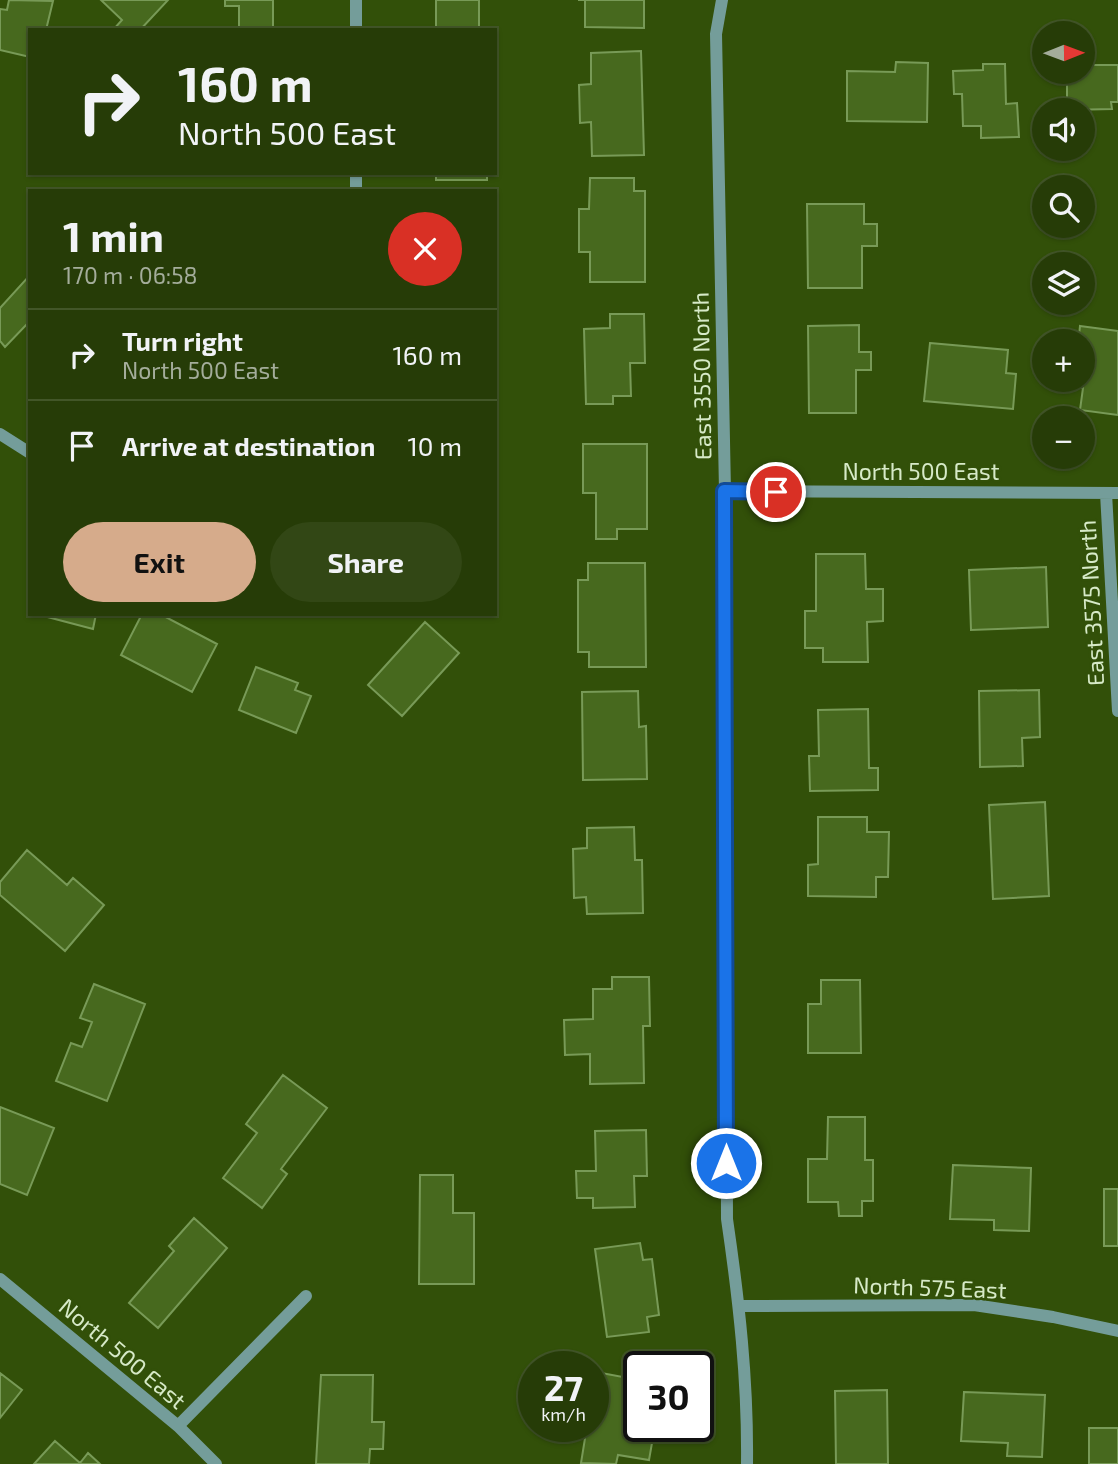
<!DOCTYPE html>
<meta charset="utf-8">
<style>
:root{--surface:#263c07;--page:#324715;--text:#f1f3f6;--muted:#a4ad9b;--line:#425628;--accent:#d6ab8b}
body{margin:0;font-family:"Exo 2",sans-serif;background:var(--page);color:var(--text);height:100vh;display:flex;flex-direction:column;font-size:26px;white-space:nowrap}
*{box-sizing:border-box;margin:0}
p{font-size:23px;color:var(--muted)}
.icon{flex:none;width:38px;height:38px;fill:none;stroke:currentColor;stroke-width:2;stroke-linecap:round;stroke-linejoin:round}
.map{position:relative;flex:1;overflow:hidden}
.side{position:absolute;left:28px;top:189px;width:469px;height:427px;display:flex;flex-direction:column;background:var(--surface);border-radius:0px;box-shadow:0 2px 5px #0004,0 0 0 2px var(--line)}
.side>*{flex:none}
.guide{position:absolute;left:28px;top:28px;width:469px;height:147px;border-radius:0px;box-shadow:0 2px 5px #0004,0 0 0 2px var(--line);background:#263c07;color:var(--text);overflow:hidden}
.needle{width:46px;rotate:89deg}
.controls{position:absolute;left:1032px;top:21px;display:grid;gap:14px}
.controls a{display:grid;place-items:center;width:63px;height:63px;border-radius:50%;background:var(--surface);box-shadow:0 2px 5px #0004,0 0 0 2px var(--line);font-size:35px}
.speed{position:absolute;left:518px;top:1351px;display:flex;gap:14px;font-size:35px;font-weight:700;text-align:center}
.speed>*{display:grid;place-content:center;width:91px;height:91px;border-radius:50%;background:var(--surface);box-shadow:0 2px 5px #0004,0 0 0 2px var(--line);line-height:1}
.speed small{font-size:18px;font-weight:400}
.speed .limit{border:4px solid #111;border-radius:10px;background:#fff;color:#111}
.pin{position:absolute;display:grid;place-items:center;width:60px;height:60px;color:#fff;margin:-30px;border:4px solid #fff;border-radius:50%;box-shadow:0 2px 7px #0007}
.me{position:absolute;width:77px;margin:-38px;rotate:0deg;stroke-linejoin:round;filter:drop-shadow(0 0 5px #0008)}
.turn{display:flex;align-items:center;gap:24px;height:147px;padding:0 35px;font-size:32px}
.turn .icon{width:91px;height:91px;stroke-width:2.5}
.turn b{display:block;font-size:49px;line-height:60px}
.round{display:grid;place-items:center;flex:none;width:74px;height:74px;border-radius:37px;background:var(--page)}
.headline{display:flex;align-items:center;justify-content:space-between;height:119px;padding:0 35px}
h1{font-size:42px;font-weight:700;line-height:52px}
.primary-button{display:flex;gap:14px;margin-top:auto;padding:14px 35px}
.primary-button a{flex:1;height:80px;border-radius:42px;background:var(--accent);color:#111;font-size:28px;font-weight:700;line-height:80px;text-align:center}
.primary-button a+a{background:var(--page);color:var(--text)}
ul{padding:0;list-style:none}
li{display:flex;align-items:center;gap:21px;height:91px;padding:0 35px;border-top:2px solid var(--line)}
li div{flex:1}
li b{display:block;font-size:26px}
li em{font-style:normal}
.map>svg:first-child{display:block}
.building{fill:#47691e;stroke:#789a57;stroke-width:2}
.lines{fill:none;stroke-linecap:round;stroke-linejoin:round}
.minor{stroke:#749d9a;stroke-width:12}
.route-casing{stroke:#114b97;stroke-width:18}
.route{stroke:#1a73e8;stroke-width:12}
.labels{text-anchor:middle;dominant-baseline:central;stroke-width:5;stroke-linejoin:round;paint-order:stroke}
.street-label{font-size:23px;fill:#d7eac8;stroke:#325009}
</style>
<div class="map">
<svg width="1118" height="1464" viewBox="0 0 1118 1464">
<rect width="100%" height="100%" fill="#325009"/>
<path class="building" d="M9,0L53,1L46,30H30V57L0,50V9L7,10Z
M101,0H168L140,30H113L122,20Z
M225,0H273V30H239V6H225Z
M436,0H479V30H436Z
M578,0H644V28L585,27V0Z
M641,51L644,155L592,156L591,122L580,123L579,85L591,84V53Z
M896,62L928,63L927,122L847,121V71L895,72Z
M983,64H1005L1006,104L1017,103L1019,137L981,138V126H963L962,94H954L953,71L983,70Z
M1083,65H1118V102H1111L1112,109L1067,110V72H1083Z
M436,173H487V180H436Z
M590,178H634V191H645V282H590V252H579V209H589Z
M807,204H864V224H877V246H862V288H808Z
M30,275V324L28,323L5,347L0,341V308Z
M610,314H644L645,363H630L631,396H613V404H586L584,329L610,328Z
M859,325V352H871V370H856V413H809L808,326Z
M1080,326L1118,331V415L1080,410L1083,388L1044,382L1045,379L1083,380V341H1050L1051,333L1079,336Z
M930,343L1008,350L1006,373L1016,374L1013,409L924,401Z
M583,444H647V529H617V539H596V493H583Z
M816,554H865L866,589H883V621L867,622L868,662H823V648H805V611H816Z
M588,563H645L646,667H589V652H578V580H588Z
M1046,567L1048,627L971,630L969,570Z
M36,614H96L93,629Z
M142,614H160L217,644L192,692L121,655Z
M425,622L459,653L402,716L368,685Z
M256,667L298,683L295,690L311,696L296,733L239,710Z
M1039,690L1040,737L1022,738L1023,766L980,767L979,691Z
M638,691L639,727L646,726L647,779L583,780L582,692Z
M868,709L869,768H878V790L810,791L809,756H819L818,710Z
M1045,802L1049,896L993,899L989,805Z
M818,817H867V832H889L888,877H876V897L808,896V865L818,864Z
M634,827L635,860H642L643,913L587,914L586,897L574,898L573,849L587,848V828Z
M27,850L67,885L73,878L104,905L65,951L0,895V882Z
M612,977H649L650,1026H643L644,1083L590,1084V1054L565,1055L564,1020L593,1019V989H612Z
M821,980H860L861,1053H808V1004H821Z
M94,984L145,1004L107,1101L56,1081L71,1043L82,1047L92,1022L80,1018Z
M283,1075L327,1108L281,1169L287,1174L262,1208L223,1178L257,1133L246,1124Z
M0,1107L54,1128L27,1195L0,1184Z
M828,1117H865V1160H873V1201H862V1216H839L838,1202H808V1159H827Z
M646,1130L647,1176H634L635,1207L593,1208V1198H577L576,1171H596L595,1131Z
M953,1165L1031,1168L1029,1231L994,1230V1220L950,1219Z
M420,1175H453V1213H474V1284H419Z
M1104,1189H1118V1246H1104Z
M194,1218L227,1248L158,1328L129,1303L174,1251L169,1246Z
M640,1243L643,1260L652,1259L659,1315L647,1317L649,1332L607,1337L595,1249Z
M596,1372L623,1377L622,1385L639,1388L635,1411H639V1426H655L649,1460L618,1455L616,1464L581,1463L587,1426H593Z
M0,1373L22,1390L0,1418Z
M321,1375H373L372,1422H384L383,1449H370L369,1464H316Z
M887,1390L888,1464H836L835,1391Z
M964,1392L1045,1395L1042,1457L1007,1456L1008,1443L961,1441Z
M1089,1428H1118V1464H1089Z
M55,1441L80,1463L88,1453L100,1464H34Z"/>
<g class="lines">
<path class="minor" d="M356,0V30
M722,0L716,34L725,491L727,1219C739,1301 748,1381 747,1464
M356,173V191
M0,434L30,453
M725,491L1118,493
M1106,493L1118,711
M0,1279L178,1426L216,1464
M739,1306L974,1305L1053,1317L1118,1331
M178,1426L306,1296"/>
</g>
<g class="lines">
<g class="route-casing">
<path id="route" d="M726,1163L724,491L776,492"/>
</g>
<use href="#route" class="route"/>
</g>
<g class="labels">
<g class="street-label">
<text transform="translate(701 376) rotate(-91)">East 3550 North</text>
<text x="921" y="471">North 500 East</text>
<text transform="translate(1091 603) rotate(-93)">East 3575 North</text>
<text transform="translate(930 1287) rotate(2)">North 575 East</text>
<text transform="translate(123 1353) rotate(40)">North 500 East</text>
</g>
</g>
</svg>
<div class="controls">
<a><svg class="needle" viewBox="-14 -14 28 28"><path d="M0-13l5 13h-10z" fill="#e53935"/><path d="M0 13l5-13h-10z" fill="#a4ad9b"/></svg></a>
<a><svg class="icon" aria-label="sound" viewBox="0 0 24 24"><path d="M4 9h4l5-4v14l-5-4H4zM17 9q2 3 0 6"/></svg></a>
<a><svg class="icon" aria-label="search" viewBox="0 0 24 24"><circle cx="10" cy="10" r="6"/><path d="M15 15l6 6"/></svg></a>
<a><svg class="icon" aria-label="layers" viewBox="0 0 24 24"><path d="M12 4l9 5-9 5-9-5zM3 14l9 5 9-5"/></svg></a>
<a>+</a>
<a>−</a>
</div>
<div class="speed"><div>27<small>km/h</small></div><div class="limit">30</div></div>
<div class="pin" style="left:776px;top:492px;background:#d93025"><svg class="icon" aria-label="arrive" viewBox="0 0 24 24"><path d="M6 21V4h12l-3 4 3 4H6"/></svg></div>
<svg class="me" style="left:726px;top:1163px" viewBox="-20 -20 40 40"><circle r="17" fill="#1a73e8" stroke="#fff" stroke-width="3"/><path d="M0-11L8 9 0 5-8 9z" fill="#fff"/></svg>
<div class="guide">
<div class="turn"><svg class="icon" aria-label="right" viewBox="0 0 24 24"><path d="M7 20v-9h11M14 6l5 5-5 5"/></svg><div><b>160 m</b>North 500 East</div></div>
</div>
<section class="side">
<div class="headline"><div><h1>1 min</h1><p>170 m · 06:58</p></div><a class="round" style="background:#d93025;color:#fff"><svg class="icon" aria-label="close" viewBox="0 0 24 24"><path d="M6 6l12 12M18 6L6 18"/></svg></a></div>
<ul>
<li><svg class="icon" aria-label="right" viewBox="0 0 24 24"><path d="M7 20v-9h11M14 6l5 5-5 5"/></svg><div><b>Turn right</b><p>North 500 East</p></div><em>160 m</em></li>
<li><svg class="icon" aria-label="arrive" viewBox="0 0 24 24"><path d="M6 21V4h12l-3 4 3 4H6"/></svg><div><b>Arrive at destination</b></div><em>10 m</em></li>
</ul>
<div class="primary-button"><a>Exit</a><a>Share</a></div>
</section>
</div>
